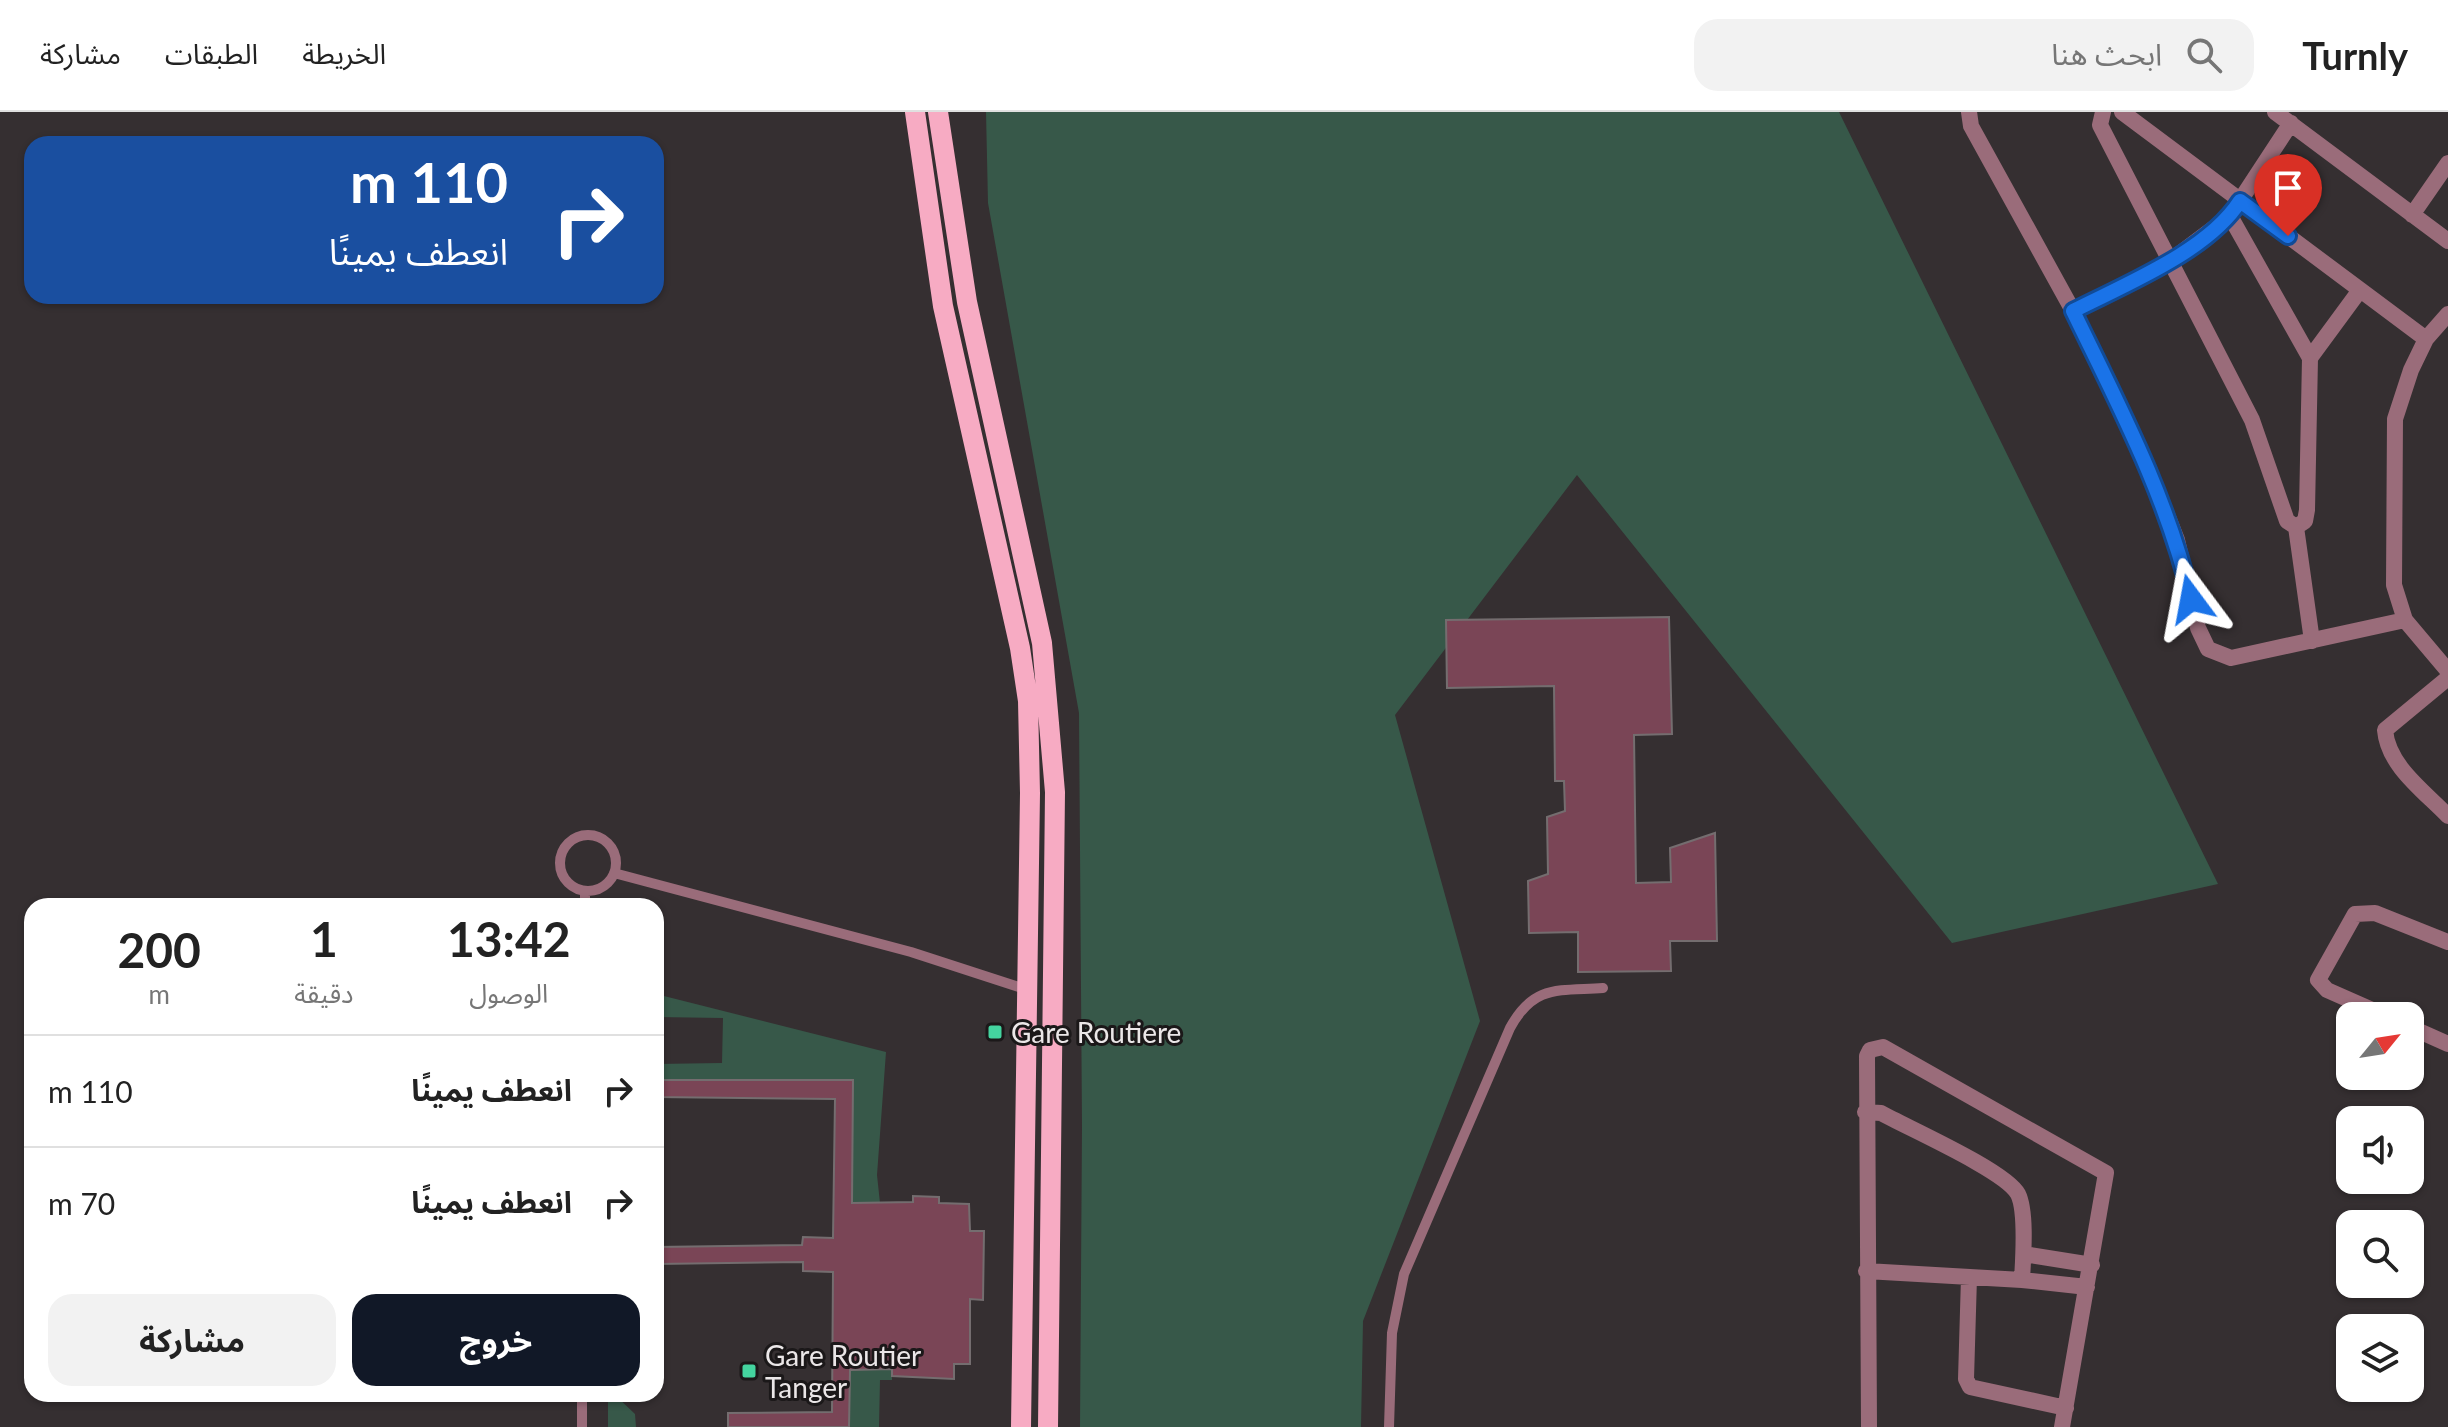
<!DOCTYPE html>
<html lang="ar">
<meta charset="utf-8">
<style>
:root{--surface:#fff;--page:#f2f2f2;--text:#222;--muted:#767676;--line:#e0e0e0;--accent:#111827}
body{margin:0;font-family:Lato,"Noto Sans Arabic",sans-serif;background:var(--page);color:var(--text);direction:rtl;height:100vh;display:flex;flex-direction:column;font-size:30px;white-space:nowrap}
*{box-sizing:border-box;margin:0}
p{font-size:26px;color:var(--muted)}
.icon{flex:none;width:44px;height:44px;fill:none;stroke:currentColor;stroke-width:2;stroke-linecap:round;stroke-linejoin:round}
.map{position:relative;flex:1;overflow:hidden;direction:ltr}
.drawer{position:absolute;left:24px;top:786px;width:640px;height:504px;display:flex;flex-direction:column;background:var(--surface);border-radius:24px;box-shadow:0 2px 6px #0004;direction:rtl}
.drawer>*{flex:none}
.hud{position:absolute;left:24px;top:24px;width:640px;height:168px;border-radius:24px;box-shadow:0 2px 6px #0004;direction:rtl;background:#1a4fa0;color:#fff;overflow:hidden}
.needle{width:52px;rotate:60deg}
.controls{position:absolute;left:2336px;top:890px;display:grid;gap:16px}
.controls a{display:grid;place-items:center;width:88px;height:88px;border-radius:16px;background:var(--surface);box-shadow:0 2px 6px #0004;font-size:40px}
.pin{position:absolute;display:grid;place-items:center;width:68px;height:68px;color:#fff;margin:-82px -34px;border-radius:50% 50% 50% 0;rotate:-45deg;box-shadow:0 0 8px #0007}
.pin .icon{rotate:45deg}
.me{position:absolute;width:88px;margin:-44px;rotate:347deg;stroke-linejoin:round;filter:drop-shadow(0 0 6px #0008)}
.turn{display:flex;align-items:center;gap:28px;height:168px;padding:0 24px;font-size:36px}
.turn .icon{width:104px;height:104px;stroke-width:2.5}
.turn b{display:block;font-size:56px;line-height:68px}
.eta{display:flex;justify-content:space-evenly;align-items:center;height:136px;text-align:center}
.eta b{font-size:48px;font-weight:700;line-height:56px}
.action{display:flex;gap:16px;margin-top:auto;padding:16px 24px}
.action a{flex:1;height:92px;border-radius:24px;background:var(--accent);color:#fff;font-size:32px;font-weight:700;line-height:92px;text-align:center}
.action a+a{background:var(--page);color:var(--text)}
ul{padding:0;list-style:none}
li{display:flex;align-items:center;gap:24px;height:112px;padding:0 24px;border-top:2px solid var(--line)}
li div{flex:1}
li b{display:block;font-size:30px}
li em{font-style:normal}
header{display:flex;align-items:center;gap:48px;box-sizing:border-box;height:112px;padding:0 40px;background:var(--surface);border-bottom:2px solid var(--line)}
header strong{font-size:38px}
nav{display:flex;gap:44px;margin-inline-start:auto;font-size:28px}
.search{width:560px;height:72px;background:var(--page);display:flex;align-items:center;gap:20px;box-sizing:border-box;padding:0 28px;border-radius:24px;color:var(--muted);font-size:30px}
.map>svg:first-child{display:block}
.green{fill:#375849}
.building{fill:#7a4556;stroke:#746d6f;stroke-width:2}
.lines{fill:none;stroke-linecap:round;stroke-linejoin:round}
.lane{stroke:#9a6c7a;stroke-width:10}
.street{stroke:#9a6c7a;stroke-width:16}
.primary{stroke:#f7abc3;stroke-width:20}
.route-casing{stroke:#114b97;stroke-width:20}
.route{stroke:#1a73e8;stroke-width:14}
.poi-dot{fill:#44d49f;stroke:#1b1819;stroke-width:3}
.labels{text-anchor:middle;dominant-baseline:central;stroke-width:6;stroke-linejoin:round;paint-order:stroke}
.poi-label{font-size:28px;fill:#ebe7e8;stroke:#1b1819;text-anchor:start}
</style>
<header>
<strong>Turnly</strong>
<div class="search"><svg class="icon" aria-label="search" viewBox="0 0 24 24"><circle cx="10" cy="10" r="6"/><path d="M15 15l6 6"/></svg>ابحث هنا</div>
<nav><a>الخريطة</a><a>الطبقات</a><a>مشاركة</a></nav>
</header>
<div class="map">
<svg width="2448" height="1315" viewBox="0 0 2448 1315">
<rect width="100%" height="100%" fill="#352f31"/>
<path class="green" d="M986,0H1839L2218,772L1952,831L1577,363L1395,603L1480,909L1363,1209L1361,1315H1080L1082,1014L1079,601L988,91Z
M656,882L886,940L877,1063L880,1091L852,1110L853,969L656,968V952L722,951L723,906L656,905Z
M850,1244L860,1258L892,1257V1268H880L879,1315H849Z
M608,1282H614L635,1302L636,1315H608Z"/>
<path class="building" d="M1669,505L1672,622L1634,623L1636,771L1671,770L1670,736L1715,721L1717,829H1670L1671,859L1578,860V820L1529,821L1528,769L1548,762L1547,705L1565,699L1564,669H1555L1554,574L1447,576L1446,508Z
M656,968H853L852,1091L913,1090V1084L939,1085V1091L969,1092L970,1119H984L983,1188L970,1187V1252H954V1267L892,1264V1257L850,1258L849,1315H728V1301L832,1300L833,1160L803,1159V1150L656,1152V1135L802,1133L803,1125L833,1126L835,987L656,985Z"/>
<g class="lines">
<path class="lane" d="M560 751a28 28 0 1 1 56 0a28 28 0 1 1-56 0Z
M614,761L911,840L1028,878
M585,794V779
M582,1315V1282
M1389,1315L1392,1221L1404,1162L1510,916C1534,872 1559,879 1603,876"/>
<path class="street" d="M1969,0L1971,14L2073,199L2149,357L2177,428L2198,516L2208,537L2231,546L2405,508
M2103,0L2100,13L2252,308L2287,409L2296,415L2312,529
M2122,0L2426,227
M2275,0L2448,129
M2412,103L2448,51
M2230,104L2310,246
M2073,199L2170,149L2230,104L2291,11
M2448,202L2426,227L2411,258L2395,307L2394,473L2405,508L2448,559
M2296,415L2305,409L2307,398L2310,246L2360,178
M2448,566L2385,618C2388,654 2424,679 2448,704
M2386,904L2327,878L2318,868L2355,802L2375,801L2448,830
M2410,915L2448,932
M1865,1000L1881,1001C1908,1016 2006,1059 2018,1082C2027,1100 2023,1148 2022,1168L1866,1159
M2024,1142L2092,1153
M1969,1165L1966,1267L1970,1275L2066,1296
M2022,1168L2087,1175
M1869,1315L1867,944L1870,938L1883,935L2106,1061L2062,1315"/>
<path class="primary" d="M915,0L943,194L1020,536L1028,589L1030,681L1021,1315
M938,0L967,190L1042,531L1055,680L1048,1315"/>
</g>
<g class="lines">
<g class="route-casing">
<path id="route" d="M2191,487C2167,384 2119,294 2073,199C2126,172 2208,139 2240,89L2288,124"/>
</g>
<use href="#route" class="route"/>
</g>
<g class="poi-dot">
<rect x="987" y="912" width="16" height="16" rx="4"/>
<rect x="741" y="1251" width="16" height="16" rx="4"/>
</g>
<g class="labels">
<g class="poi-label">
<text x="1011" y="920">Gare Routiere</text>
<text x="765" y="1243">Gare Routier<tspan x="765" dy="32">Tanger</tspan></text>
</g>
</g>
</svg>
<div class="controls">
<a><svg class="needle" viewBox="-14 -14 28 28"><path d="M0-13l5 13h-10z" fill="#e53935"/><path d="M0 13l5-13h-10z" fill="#767676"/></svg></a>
<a><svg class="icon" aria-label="sound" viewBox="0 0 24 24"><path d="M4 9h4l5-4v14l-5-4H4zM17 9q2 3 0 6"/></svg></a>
<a><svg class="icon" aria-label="search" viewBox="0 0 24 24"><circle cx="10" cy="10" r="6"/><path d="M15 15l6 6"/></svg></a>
<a><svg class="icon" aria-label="layers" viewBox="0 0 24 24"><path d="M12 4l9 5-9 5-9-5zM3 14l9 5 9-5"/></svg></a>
</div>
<div class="pin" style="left:2288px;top:124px;background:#d93025"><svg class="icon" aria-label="arrive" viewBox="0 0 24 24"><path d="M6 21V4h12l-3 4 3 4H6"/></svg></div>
<svg class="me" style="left:2191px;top:487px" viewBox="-20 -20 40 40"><path d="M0-17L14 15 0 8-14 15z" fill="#1a73e8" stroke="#fff" stroke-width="4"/></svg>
<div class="hud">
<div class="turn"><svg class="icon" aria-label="right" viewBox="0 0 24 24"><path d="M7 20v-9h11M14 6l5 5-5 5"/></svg><div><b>110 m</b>انعطف يمينًا</div></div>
</div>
<section class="drawer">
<div class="eta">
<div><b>13:42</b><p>الوصول</p></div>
<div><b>1</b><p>دقيقة</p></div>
<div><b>200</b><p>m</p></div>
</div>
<ul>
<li><svg class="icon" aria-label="right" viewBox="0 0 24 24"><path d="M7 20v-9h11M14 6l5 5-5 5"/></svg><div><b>انعطف يمينًا</b></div><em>110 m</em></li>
<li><svg class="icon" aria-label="right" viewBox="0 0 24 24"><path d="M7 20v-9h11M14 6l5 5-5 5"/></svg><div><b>انعطف يمينًا</b></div><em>70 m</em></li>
</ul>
<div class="action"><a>خروج</a><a>مشاركة</a></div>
</section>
</div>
